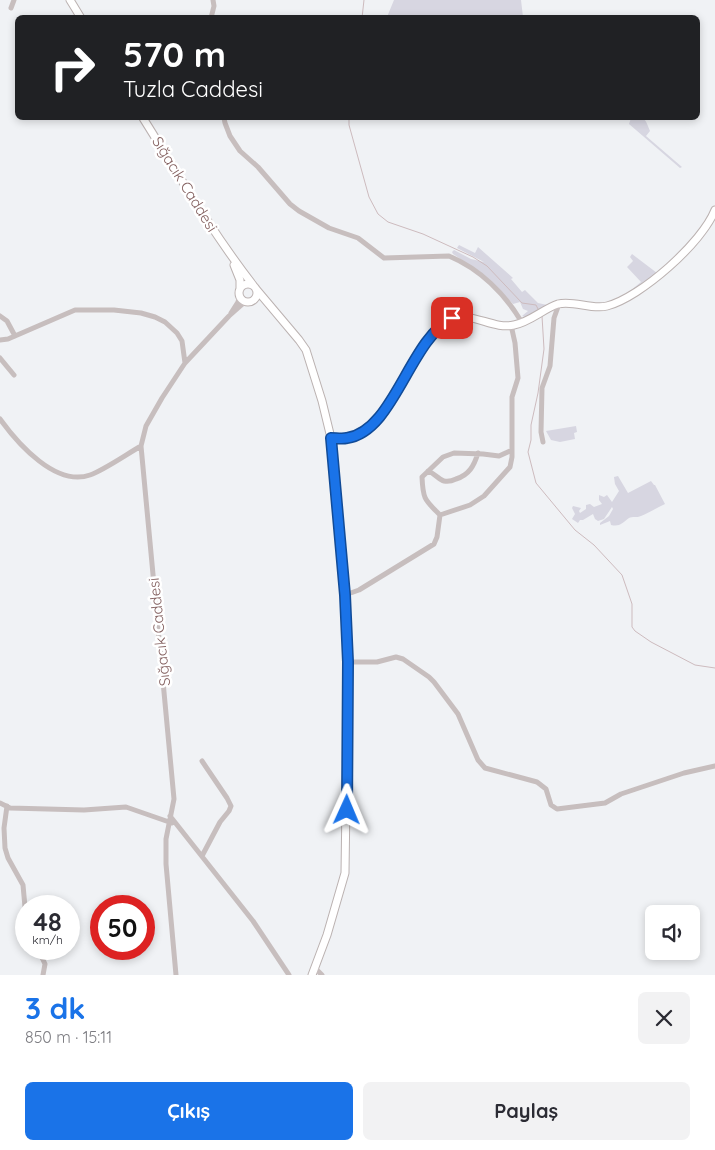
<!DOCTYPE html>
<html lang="tr">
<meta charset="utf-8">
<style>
:root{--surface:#fff;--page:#f2f2f3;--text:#2b2b33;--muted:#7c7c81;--accent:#1a73e8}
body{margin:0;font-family:Quicksand,sans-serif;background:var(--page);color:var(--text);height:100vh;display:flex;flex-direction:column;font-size:19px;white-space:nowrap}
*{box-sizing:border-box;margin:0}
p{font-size:16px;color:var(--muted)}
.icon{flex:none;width:28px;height:28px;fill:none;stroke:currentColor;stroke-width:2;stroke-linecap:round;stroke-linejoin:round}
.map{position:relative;height:975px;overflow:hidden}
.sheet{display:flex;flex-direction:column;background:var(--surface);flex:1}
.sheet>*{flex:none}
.top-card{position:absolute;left:15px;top:15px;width:685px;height:105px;border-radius:8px;box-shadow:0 2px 8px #0003;background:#202124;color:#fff;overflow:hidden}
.tools{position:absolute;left:645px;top:905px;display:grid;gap:10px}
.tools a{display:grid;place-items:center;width:55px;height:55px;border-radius:8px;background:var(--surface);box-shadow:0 2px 8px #0003;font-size:25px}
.speed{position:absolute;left:15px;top:895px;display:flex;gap:10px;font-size:25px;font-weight:700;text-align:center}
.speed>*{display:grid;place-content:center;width:65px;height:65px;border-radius:50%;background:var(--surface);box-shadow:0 2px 8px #0003;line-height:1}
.speed small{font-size:12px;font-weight:400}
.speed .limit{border:8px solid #d22;background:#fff;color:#111}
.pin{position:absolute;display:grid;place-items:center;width:42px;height:42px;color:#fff;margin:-21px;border-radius:10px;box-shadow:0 2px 8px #0006}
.me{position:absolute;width:55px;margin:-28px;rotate:1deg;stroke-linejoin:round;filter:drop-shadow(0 0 4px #0008)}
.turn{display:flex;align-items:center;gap:18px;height:105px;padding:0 25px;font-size:22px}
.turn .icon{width:65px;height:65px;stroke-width:2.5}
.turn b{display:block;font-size:35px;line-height:42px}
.round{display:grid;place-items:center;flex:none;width:52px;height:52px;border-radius:8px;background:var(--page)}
.head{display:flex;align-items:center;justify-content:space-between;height:85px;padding:0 25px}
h1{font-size:30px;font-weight:700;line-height:38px;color:var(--accent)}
.primary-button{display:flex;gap:10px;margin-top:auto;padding:10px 25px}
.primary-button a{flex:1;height:58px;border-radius:8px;background:var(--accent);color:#fff;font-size:20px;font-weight:700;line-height:58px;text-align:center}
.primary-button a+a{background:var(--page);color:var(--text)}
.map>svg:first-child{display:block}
.green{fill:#d7d6e1}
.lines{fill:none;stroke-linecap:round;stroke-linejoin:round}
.stream{stroke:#cdbbbe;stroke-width:1}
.major-casing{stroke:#bbb2b1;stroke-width:9}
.minor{stroke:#c7bebe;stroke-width:5}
.major{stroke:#fff;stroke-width:7}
.route-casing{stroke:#114b97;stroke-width:12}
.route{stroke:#1a73e8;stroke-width:9}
.labels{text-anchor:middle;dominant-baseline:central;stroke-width:5;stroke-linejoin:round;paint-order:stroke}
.street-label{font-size:15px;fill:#846160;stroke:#fff}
</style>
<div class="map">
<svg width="715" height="975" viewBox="0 0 715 975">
<rect width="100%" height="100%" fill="#f0f2f5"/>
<path class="green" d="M394,0H521L523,17H387Z
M631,118C645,117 645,118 650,131L646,136L682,167L680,168L629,124Z
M459,245L475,253L478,247L513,278L511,279L522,292L525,290L538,303L552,306L528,318L522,316L528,311L523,309L520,302L513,304C495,284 476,269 453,254L452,252L454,250L471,259L484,262L457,248Z
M632,254L657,273L632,293L630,291L641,282L627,267L633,261L630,257Z
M576,426L577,432L574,433L575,439L560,442L551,440L546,431Z
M618,476L628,493L651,481L654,485H655L665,504C656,508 649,513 641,516C637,518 632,516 629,518C622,523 620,527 611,525L610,521L600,525V523L609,516L613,509L612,507L604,519L598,521L595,519L593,514L583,520H580L578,523L572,519L575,514L572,508L573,506L581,508L579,511L580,513L586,509V505L590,504L594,507L602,504L599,500V495L604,497L607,495L612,502L619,491L615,484L614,477Z"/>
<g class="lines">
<path class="stream" d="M362,18L364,0
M349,118V125L369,197L378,214L388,222L423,234L473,257L487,266L522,303L536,305L539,311
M542,316L544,349L538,393L531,425V440L528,452L536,483L575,530L594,545L622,575L632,604V627L635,631L651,642L695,665L715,668"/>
<g class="major-casing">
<path id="major" d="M70,0L81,18
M143,118C178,174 212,232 253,285
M234,265L240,280V289
M239 293a9 9 0 1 1 18 0a9 9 0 1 1-18 0Z
M256,289L299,340L306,350L322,401L331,438L345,595L348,662L345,873L327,935L312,975
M331,438C337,438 344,439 350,437C390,423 403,369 428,339C435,331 441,323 451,319C472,311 493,330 514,325C530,322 543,309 558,304C574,300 591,310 607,306C641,297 702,243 715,210"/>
</g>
<path class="minor" d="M11,8L14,0
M211,18L214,6L213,0
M224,118L225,123L230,136L240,151L258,167L290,204L299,211L329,228L358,238L384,258L449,256C480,269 505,294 521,321
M231,313L238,302L240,295
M0,316L7,321L15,336
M0,340L8,339L75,310H114L141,313L155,317L165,322L177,333L182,341L185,363
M0,358L14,375
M0,419C18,444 56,487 90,475C104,470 127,454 141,446
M543,442L541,432L542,388L550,366L554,318L559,304
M428,471C436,474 439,480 444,481C449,482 452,481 456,479C469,475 474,466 478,453
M440,515C425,500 423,500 422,477L443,457L454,453L483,454L499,456L512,450
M345,595L359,590L434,544L437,537L440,515L470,505L484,496L510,467L512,457V397L518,378L515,343L511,325
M348,662H377L396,657L403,659L429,677L434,682L458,714L478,760L485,768L537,782L546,789L551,805L557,809L605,803L621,794L684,773L715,766
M202,761L227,798L231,806L229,811L220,822L202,856
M0,803L10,808L84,810L126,807L172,823
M7,806L4,828L5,848L8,858L23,885L26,918
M170,816L253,921L289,975
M38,949L45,964L43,975
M315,968L322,975
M176,975L166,864V839L174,799L141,446L146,426L162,398L185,363L229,316L246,301"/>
<use href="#major" class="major"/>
</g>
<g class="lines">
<g class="route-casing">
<path id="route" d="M347,810L348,662L345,595L331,438C336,438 342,439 347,438C394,431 409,341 452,318"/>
</g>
<use href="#route" class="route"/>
</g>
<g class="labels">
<g class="street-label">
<text transform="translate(185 184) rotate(58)">Sığacık Caddesi</text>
<text transform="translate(159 632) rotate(-96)">Sığacık Caddesi</text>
</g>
</g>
</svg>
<div class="tools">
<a><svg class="icon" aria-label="sound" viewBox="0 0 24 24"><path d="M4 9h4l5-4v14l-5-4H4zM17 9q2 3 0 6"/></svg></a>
</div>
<div class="speed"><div>48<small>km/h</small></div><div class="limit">50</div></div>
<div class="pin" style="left:452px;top:318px;background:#d93025"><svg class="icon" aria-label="arrive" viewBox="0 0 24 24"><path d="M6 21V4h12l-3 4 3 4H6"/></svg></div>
<svg class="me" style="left:347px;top:810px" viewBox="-20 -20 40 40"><path d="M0-17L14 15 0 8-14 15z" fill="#1a73e8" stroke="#fff" stroke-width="4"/></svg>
<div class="top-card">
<div class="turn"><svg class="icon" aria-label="right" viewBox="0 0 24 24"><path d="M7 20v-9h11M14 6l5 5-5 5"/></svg><div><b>570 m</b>Tuzla Caddesi</div></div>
</div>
</div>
<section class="sheet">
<div class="head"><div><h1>3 dk</h1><p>850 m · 15:11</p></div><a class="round"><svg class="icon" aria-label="close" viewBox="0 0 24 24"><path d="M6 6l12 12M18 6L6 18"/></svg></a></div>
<div class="primary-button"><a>Çıkış</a><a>Paylaş</a></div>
</section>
